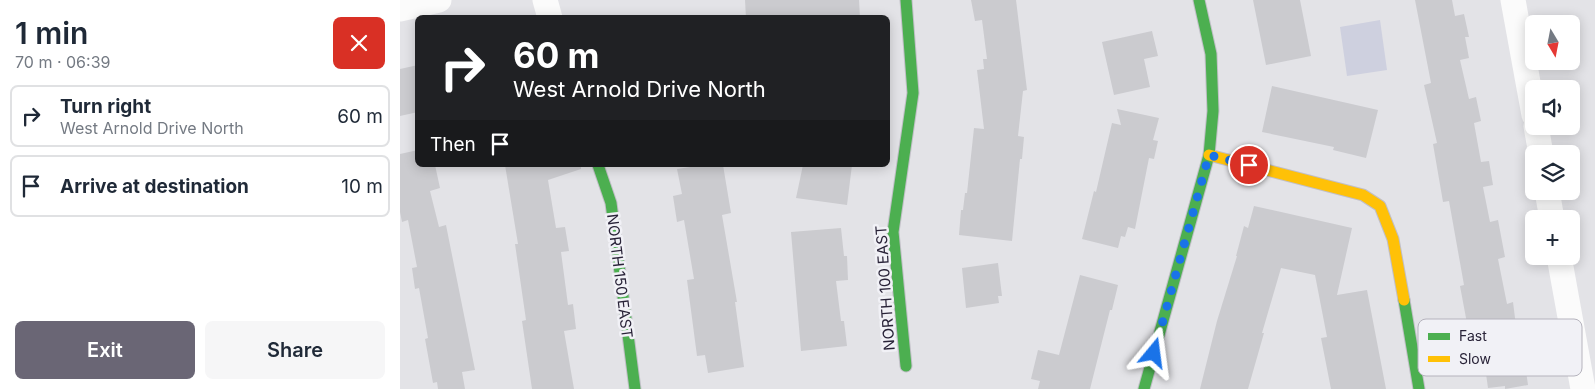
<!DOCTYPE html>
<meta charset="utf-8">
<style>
:root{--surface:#fff;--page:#f6f6f7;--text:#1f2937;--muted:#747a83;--line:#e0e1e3;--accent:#6a6675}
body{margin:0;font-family:Inter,sans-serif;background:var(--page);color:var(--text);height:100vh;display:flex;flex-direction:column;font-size:19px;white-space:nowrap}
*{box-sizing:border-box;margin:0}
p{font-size:16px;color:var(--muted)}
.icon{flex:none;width:28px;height:28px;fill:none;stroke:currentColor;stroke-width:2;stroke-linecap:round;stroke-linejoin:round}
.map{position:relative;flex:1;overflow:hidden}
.side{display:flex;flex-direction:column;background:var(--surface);width:400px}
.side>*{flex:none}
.top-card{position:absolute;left:15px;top:15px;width:475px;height:152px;border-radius:8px;box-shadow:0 2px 12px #0003;background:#202124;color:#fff;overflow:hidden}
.needle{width:32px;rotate:170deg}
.buttons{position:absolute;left:1125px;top:15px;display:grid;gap:10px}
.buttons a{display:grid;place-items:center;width:55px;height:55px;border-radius:8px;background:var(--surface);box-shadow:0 2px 12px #0003;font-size:25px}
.pin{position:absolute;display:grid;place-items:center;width:42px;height:42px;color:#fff;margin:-21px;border:2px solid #fff;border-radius:50%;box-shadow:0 1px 5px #0007}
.me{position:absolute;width:55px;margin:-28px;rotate:16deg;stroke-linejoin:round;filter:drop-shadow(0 0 4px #0008)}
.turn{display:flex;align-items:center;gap:18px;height:105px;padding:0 15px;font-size:22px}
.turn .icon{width:65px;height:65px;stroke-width:2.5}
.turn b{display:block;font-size:35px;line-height:42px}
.then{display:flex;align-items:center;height:48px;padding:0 15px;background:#0003;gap:10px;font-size:19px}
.round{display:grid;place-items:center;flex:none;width:52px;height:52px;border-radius:8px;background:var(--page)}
.head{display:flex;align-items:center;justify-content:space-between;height:85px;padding:0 15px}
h1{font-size:30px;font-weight:600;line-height:38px}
.button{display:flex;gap:10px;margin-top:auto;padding:10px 15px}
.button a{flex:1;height:58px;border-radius:8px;background:var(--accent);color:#fff;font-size:20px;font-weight:600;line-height:58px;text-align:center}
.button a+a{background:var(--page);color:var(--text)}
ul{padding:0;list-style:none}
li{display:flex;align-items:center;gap:15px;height:62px;margin:0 10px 8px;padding:0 5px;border:2px solid var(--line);border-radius:8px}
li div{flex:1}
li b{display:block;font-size:19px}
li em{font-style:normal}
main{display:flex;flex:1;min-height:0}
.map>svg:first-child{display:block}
.green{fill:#ced0df}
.building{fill:#cbcbcf}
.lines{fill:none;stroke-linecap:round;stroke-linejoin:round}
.fast-casing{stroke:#c1bfc7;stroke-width:13}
.slow-casing{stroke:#c1bfc7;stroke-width:13}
.street{stroke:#fbfbfb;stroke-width:25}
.fast{stroke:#4caf50;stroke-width:11}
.slow{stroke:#ffc107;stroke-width:11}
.route{stroke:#1a73e8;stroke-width:9;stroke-dasharray:0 16.2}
.labels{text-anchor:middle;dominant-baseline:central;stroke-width:5;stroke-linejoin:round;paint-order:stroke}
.street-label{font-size:15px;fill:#292338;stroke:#f1f1f6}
.key{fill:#f1f1f6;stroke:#b5b3bd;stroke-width:1}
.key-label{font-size:14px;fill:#292338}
</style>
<main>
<section class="side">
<div class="head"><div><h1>1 min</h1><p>70 m · 06:39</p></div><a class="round" style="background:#d93025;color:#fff"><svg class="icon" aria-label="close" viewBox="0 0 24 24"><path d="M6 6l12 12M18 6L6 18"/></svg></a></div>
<ul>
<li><svg class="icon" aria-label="right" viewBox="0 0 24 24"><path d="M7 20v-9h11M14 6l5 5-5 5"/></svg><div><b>Turn right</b><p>West Arnold Drive North</p></div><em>60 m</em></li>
<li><svg class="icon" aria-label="arrive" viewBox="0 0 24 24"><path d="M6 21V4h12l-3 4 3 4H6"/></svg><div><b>Arrive at destination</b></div><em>10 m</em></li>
</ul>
<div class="button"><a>Exit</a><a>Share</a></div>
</section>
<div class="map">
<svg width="1195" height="389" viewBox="0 0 1195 389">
<rect width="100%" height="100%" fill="#e3e3e7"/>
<path class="green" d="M980,20L987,70L947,76L940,27Z"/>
<path class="building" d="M345,0H459L460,18H346Z
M571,0H616L627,90L623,91L618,136L624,137L622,159H620L612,241L559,235L561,210H563L565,193H567L574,128L584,129L577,70L584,69L583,59H587L582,20L575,21Z
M853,0H900L911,56L866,65Z
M1015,0H1052L1055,16L1064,14L1069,37H1065L1069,58L1060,60L1069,99L1076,97L1081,121L1074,123L1081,162L1089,161L1093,185L1083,187L1090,222L1098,220L1105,257L1098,259L1107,304L1113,302L1120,358L1124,357L1128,385L1105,389V386L1088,388L1080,331L1069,334L1060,286L1064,285L1049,201L1043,202L1033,144L1037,143L1024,85L1031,83Z
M752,31L758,56L744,59L750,87L714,95L702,42Z
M18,65V112L0,116V69Z
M872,86L978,110L966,158L933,150L934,147L862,132Z
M717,109L759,118L753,140L758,141L754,159L749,158L735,229L728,227L725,237L721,236L718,248L682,239L694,191L696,192L712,123L721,125Z
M18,150V165H35L40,188L30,191L39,227L46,225L75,370L62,372L65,389H38L37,382L33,383L25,339L28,338L19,288L15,289L12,268L17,267L8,220L2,222L0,212V154Z
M105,165H181V169L148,180L156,228L165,227L169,251L161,252L168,305L173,304L176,329L164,331L174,389H132L122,321L126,320L115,244H118Z
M304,165H323L331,213L322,215L337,302H335L344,367L308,373L305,355L297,356L287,280L294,279L284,220L277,222L273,196L282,194L277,169Z
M403,165H452L447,205L396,198Z
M854,206L952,228L937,295L967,290L986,389H931L921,338L927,337L915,275L881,268L862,333H864L848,389H800L817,321L837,256H836L844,226L848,228Z
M441,228L444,256H447L448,280L436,281L441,321H444L447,346L401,351L391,232Z
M598,263L602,296H598L599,303L566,308L562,268Z
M680,275L718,285L712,310H710L690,389H638L640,381L631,379L638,350L659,355Z"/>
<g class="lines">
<g class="fast-casing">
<path id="fast" d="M506,0L513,93L493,232L506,366
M198,165L211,203L235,389
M1004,300L1019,389
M744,389L809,155L813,111L811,54L799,0"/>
</g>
<g class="slow-casing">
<path id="slow" d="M809,155L963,195L980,206L993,239L1004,300"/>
</g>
<path class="street" d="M145,0L150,18
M1113,0L1134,115
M0,9L39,0
M1136,126L1141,154
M1147,191L1152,219
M1159,256L1183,389"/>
<use href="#fast" class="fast"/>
<use href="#slow" class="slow"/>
</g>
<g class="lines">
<path class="route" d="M754,353L809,155L849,165"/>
</g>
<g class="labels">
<g class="street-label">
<text transform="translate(220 276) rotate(83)">NORTH 150 EAST</text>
<text transform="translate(485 288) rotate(-94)">NORTH 100 EAST</text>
</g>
</g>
<rect x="1018" y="319" width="164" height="57" rx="8" class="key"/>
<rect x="1028" y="333" width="22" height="7" fill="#4caf50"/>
<rect x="1028" y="356" width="22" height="6" fill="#ffc107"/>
<g class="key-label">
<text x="1059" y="341">Fast</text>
<text x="1059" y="364">Slow</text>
</g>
</svg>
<div class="buttons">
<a><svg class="needle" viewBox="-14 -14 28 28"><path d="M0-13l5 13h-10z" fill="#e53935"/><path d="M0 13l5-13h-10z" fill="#747a83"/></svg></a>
<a><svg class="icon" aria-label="sound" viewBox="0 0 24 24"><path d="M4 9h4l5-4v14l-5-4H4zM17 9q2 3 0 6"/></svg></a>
<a><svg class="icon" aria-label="layers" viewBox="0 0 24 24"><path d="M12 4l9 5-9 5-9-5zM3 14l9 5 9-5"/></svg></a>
<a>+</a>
</div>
<div class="pin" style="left:849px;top:165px;background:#d93025"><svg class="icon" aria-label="arrive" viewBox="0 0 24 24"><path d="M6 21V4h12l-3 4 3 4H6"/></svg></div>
<svg class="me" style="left:754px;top:353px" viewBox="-20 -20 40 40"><path d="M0-17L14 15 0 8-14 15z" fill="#1a73e8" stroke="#fff" stroke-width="4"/></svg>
<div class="top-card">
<div class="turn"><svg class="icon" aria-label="right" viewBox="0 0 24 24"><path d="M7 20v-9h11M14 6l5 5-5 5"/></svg><div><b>60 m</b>West Arnold Drive North</div></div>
<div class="then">Then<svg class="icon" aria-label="arrive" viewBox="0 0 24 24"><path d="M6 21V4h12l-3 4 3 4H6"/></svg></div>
</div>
</div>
</main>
